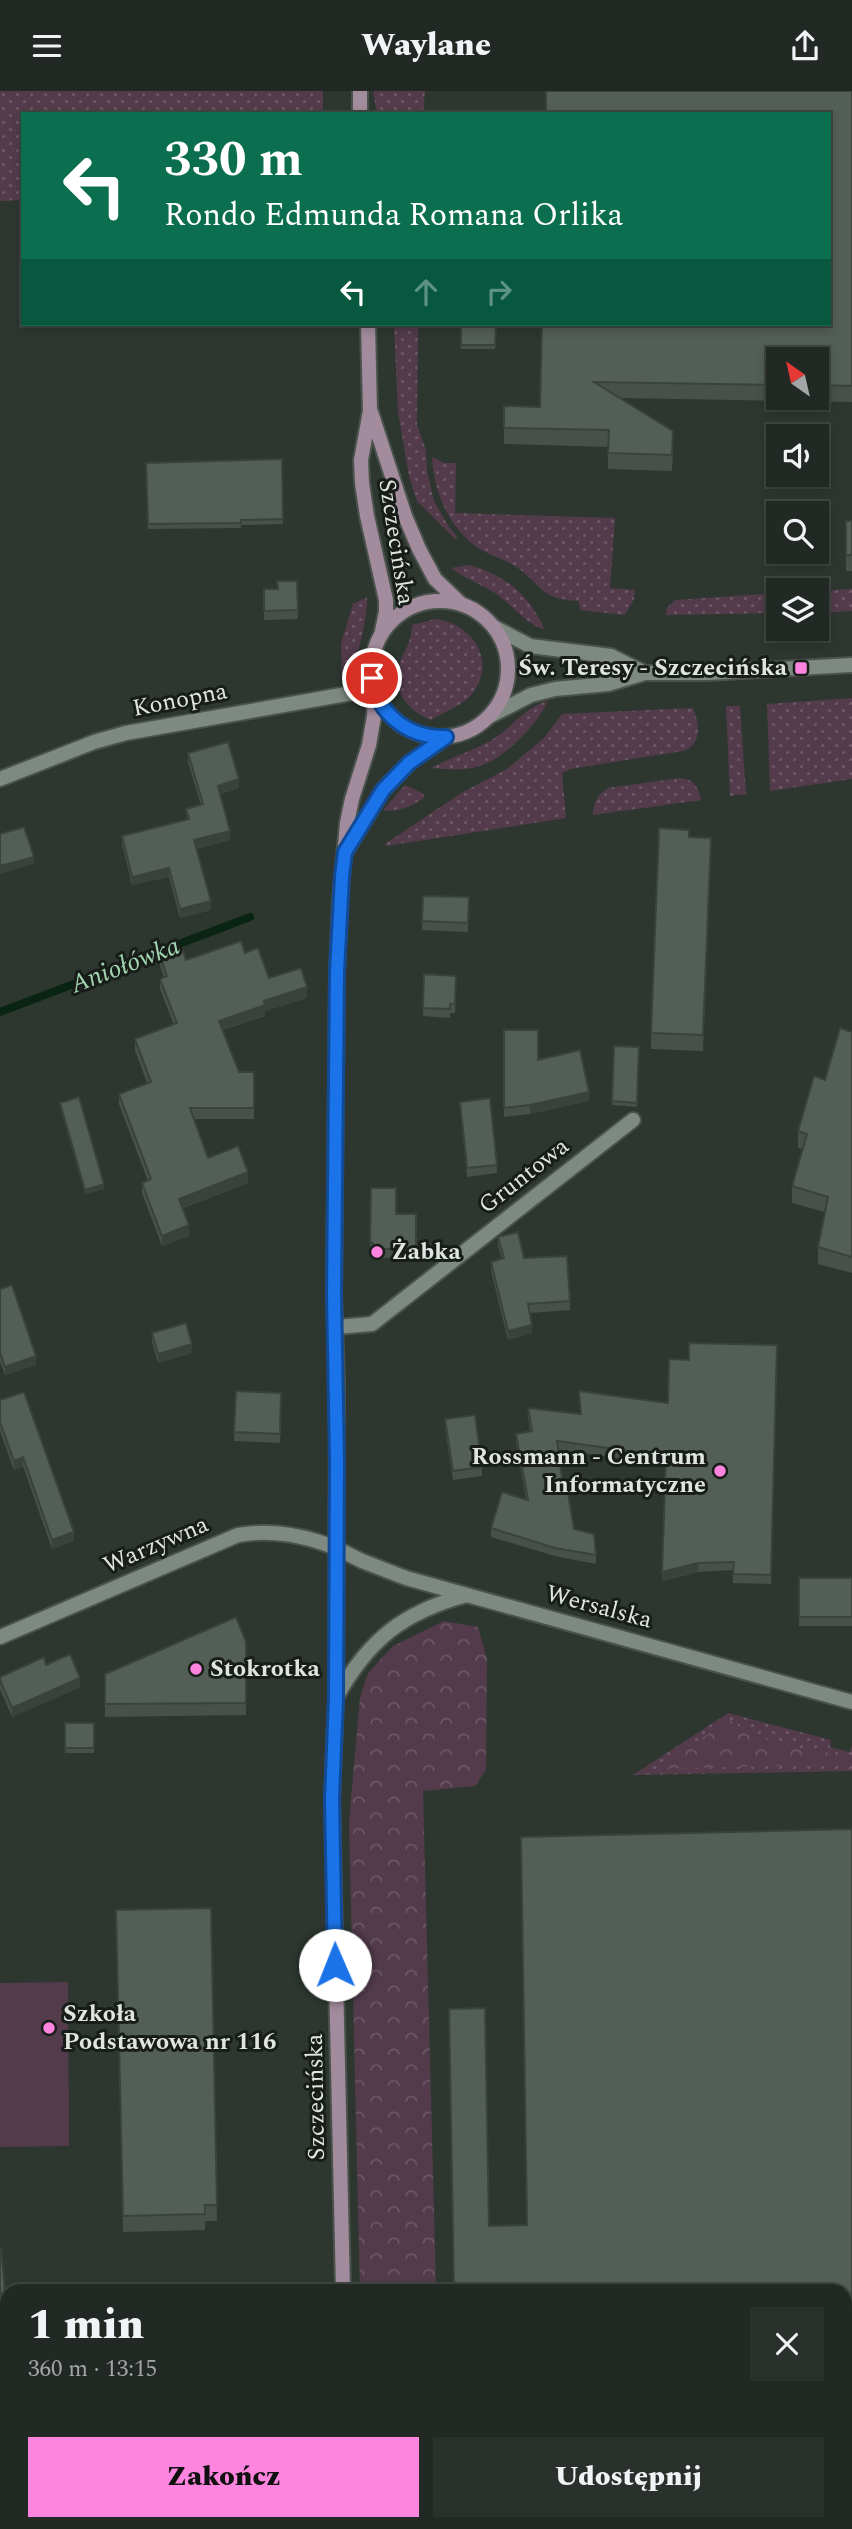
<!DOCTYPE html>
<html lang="pl">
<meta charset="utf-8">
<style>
:root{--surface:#222924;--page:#2a312c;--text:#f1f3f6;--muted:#a2a6a6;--line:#3f4541;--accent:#fe85df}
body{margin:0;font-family:Spectral,serif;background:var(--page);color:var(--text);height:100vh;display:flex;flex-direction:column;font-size:26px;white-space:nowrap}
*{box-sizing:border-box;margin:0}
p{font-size:23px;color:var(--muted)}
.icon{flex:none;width:38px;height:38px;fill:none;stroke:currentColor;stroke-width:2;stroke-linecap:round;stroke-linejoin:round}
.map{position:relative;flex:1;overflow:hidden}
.sheet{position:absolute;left:0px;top:2193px;width:852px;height:247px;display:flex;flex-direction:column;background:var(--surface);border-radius:21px 21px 0 0;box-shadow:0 4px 10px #0003,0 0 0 2px var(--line)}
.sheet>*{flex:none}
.top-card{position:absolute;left:21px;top:21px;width:810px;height:214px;border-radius:0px;box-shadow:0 4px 10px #0003,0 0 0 2px var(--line);background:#0b6e4f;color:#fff;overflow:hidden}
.needle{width:46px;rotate:326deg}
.controls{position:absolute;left:766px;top:256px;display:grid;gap:14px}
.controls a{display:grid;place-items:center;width:63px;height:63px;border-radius:0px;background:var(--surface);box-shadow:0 4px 10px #0003,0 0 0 2px var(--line);font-size:35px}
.pin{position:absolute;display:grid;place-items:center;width:60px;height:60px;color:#fff;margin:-30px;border:4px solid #fff;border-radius:50%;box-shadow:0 2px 7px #0007}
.me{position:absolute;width:77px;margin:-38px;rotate:359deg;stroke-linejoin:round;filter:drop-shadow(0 0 5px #0008)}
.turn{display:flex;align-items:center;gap:24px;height:147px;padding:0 28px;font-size:32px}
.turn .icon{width:91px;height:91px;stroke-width:2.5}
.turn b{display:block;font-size:49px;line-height:60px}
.lanes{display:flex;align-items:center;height:66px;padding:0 28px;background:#0003;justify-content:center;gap:35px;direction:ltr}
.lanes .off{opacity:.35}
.round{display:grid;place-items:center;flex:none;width:74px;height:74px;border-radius:0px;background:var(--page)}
.overview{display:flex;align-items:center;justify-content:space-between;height:119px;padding:0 28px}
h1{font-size:42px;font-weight:800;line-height:52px}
.primary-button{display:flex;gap:14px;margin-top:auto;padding:14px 28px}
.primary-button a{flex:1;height:80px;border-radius:0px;background:var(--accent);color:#111;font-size:28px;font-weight:800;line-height:80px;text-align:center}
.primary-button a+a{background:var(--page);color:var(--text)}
header{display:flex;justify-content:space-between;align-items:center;height:91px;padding:0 28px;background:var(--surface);font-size:32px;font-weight:800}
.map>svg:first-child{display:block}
.grass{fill:url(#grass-dots)}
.forest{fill:url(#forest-crowns)}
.park{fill:#533b4c}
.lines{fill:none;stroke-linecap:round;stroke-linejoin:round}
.stream{stroke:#0a2414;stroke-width:8}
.minor-casing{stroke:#4a524c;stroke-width:18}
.tertiary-casing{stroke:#4a524c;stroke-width:18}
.secondary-casing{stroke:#4a524c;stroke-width:18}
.minor{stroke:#7e8981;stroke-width:14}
.tertiary{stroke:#7e8981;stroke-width:14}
.secondary{stroke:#a28b9c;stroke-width:14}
.wall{fill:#47514a;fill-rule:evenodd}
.shaded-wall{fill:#3a423c}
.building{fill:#535e56;stroke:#3a423c;stroke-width:2}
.route-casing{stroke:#114b97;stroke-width:18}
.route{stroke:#1a73e8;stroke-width:12}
.poi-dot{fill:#fe85df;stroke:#181d19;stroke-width:2.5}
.labels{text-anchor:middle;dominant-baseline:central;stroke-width:6;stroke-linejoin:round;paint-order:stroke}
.street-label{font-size:24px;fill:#dfe5e1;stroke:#181d19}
.poi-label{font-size:24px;font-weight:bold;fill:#dfe5e1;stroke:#181d19;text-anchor:start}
.water-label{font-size:26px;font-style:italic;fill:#a1d5b0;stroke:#181d19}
</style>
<header><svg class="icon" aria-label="menu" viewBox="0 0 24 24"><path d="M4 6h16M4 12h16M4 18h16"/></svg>Waylane<svg class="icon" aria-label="share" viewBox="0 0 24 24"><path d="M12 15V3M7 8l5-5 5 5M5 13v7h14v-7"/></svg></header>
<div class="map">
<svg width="852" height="2438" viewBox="0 0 852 2438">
<defs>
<pattern id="grass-dots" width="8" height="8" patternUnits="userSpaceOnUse" patternTransform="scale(1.75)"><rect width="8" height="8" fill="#533b4c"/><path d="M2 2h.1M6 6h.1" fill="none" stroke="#6b5766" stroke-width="1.8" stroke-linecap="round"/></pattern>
<pattern id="forest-crowns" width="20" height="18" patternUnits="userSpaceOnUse" patternTransform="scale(1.75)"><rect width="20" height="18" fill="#533b4c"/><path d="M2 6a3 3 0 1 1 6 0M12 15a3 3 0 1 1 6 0" fill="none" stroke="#6b5766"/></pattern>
</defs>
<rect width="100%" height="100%" fill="#2d3730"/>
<path class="grass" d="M0,0H323V23H23V109L0,110Z
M373,0H425L423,23H377Z
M394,233H418L417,334L426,359L427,380L434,410L449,436L458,447L455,448L417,410L409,385L398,321Z
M432,366L444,372H456L455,422L615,427L610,497L635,499L634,508L625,524L580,519L579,510C538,508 545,495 515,475C503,467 488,464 477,456C448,436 434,400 432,366Z
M469,474C507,485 528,503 545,539C523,531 514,515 495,502C481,493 465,488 451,477Z
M852,498V520L817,522V500Z
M779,502V522L666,524L667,517L675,509Z
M367,506C368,524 357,580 342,590L341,553L353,513Z
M435,528C472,532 498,570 472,603C462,615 443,621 431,629C410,621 391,600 398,576C403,561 412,551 412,534Z
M852,607V688L770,700L767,613Z
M548,610C536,635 504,669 476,676C461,680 446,678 431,677C451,666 474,660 493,648C513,636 524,616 548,610Z
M726,615H740L746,703L730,705Z
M693,617C700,634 702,653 683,660L570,678L562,682L566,727L386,755L385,753L463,701L507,678L544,647L562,623Z
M680,687C694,688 698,696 701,709L593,724C594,711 597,704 608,697Z
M405,694L422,702L425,706C415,714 396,722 383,719Z
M728,1622L831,1649L830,1656L849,1661L852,1655V1680L633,1684Z"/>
<path class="forest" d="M444,1530L478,1536L487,1568L486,1679L475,1695L423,1700L436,2200H360L349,1732L360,1606L368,1582L393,1555Z
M732,1629C755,1654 817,1659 851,1665L852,1673L656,1678L671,1665Z"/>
<path class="park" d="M68,1891L69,2055L0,2056V1892Z"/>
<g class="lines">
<path class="stream" d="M0,921L250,826"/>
<g class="minor-casing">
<path id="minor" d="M0,688L94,651L126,642L375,598
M336,1236L372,1233L633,1029
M0,1546L238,1444C272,1438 304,1444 336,1457"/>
</g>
<g class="tertiary-casing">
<path id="tertiary" d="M494,536L530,555L611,565L645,582
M490,625L531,604L555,598L608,593L645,582H707L852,574
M336,1457L362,1470L406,1487L852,1611
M336,1607C368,1549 403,1521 467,1504"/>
</g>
<g class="secondary-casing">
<path id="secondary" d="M360,0V23
M368,233L370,320L361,369L362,392L367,425L386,509V521L382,540
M371,321L405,425L419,458L435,488L460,512
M372 578a68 68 0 1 1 136 0a68 68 0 1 1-136 0Z
M346,760L383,699L409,672L446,646
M343,2200L332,1708L336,1607L337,1290L334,1203L337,881L340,809L347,732L352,708L369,654L374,625L375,598
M348,2432V2438"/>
</g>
<use href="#minor" class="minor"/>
<use href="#tertiary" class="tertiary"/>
<use href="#secondary" class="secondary"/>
</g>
<path class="wall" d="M852,0V311L621,307L673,356L672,380L608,378V356L504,353V315L540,316ZM779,268H817V306H779Z
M461,233H496L495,258H461Z
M282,368L283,433L241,434V437L148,438L146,372Z
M846,430H852V480H846Z
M297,490L298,528L264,529V498H278Z
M188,662L239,697L220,703L230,749L196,758L211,819L180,827L169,786L132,794L122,753V745L187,729L186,718L201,714L188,671Z
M689,746L711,763L703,960L651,958V942Z
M423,805L469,806L468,841L422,839Z
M245,862L269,887L307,907L265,920V925L223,939L239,981H254V1028H194L208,1067L248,1092L183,1117L189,1145L162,1155L142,1102V1092L148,1090L119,1013V1003L147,992L135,959V948L174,934L160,898V888L164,886L160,875V865L186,869Z
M424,883L456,885L455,922H450V927L423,925Z
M504,939L538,969L589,1010L530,1023L504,1026Z
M852,941V1182L818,1173V1156L825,1121L792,1112V1095L803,1058L798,1057V1040Z
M614,955L639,956L637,1016L612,1014Z
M460,1011L497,1074V1082L467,1086Z
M60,1012L104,1098L85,1103L60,1016Z
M371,1097L396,1123H416V1167H378L370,1159Z
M498,1146L524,1167L570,1210V1219L530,1222L532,1242L508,1249L491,1180V1171L502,1168L498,1155Z
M0,1198L36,1274L5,1284L0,1270Z
M152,1242L192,1262L158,1272L152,1251Z
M777,1254L771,1493L733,1492V1479L698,1481L662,1490L666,1374L559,1359L564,1402L574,1438L596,1464V1473L555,1465L491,1446V1437L526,1408L516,1351V1343L530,1340L528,1326V1317L581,1323L579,1300L668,1312L689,1269Z
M236,1300L281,1302L280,1352L234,1350Z
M0,1309L74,1450L52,1458L23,1375L14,1379L0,1340Z
M445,1328L482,1376V1385L453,1389L445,1337Z
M799,1487H852V1535H799Z
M246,1551V1624L105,1626V1583Z
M46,1574L80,1596L12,1626L0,1598V1586Z
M65,1632H94V1662H65Z
M852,1738V2254H845V2200L489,2135L527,2134Z
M211,1817L217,2130H205V2139L123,2141L116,1819Z
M0,2157L7,2224V2254H0Z
M845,2328H852V2404H845Z"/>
<path class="shaded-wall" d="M239,688V697L218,703V695Z
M230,740V749L194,758V749Z
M711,747V763L703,960V944Z
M34,766V773L0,783V775Z
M169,777V786L132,794V786Z
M211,810V819L180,827V818Z
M307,896V907L265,920V925L219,940V930L264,910Z
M589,1001V1010L530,1023V1014Z
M248,1081V1092L179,1118V1108Z
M104,1093V1098L85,1103V1099Z
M189,1134V1145L162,1155V1145Z
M532,1234V1242L508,1249V1240Z
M192,1253V1262L158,1272V1263Z
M36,1265V1274L5,1284V1276Z
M23,1366V1375L14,1379V1370Z
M74,1441V1450L52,1458V1449Z
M698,1472V1481L662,1490V1481Z
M80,1587V1596L12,1626V1617Z"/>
<path class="building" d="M546,0H852V295L817,294V268H779V294L594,291L673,340L672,364L608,362L609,339L504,337V315L540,316L542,233H830V23H546Z
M461,233H496L495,254H461Z
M282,368L283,428L241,429V432L148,433L146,372Z
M846,430H852V464H846Z
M277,490H297L298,519L264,520V498H278Z
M228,651L239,688L218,695L230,740L194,749L211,810L180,818L169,777L132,786L122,745L189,728L186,718L203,713L188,662Z
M24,736L34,766L0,775V743Z
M659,737L689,739V746L711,747L703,944L651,942Z
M423,805L469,806L468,832L422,830Z
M241,850L245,862L258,857L269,887L301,877L307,896L264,910L265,914L219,930L239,981H254V1017H190L208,1067L238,1055L248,1081L179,1108L189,1134L162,1145L142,1092L151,1088L119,1003L151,991L135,948L177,932L160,888L167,885L160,865L182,857L186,869Z
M424,883L456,885L455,913H450V918L423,917Z
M840,937L852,941V1166L818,1156L828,1106L792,1095L807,1043L798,1040L814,985L825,989Z
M504,939H538V969L580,959L589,1001L530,1014L504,1017Z
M614,955L639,956L637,1012L612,1010Z
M79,1006L104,1093L85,1099L60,1012Z
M490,1007L497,1074L467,1077L460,1011Z
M371,1097H396V1123H416V1158H378L370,1150Z
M518,1141L524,1167L567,1165L570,1210L528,1213L532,1234L508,1240L491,1171L504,1167L498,1146Z
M12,1194L36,1265L5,1276L0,1261V1198Z
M186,1232L192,1253L158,1263L152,1242Z
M689,1252L777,1254L771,1484L733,1483L734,1471L698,1472L662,1481L666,1365L557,1350L564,1402H568L574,1438L594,1443L596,1464L555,1457L491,1437L502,1401L528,1409L516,1343L532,1340L528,1317L581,1323L579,1300L668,1312L669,1268L689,1269Z
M236,1300L281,1302L280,1343L234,1341Z
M24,1301L74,1441L52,1449L23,1366L14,1370L0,1331V1309Z
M475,1324L482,1376L453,1380L445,1328Z
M799,1487H852V1526H799Z
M236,1526L246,1551V1612L105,1613V1583Z
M70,1563L80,1587L12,1617L0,1589V1586L44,1566L46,1574Z
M65,1632H94V1657H65Z
M852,1738V2238H845V2200H454L449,1918L485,1917L489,2135L527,2134L521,1746Z
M211,1817L217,2114H205V2123L123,2125L116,1819Z
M0,2157H1L7,2224V2237L0,2238Z
M7,2312V2432H35L36,2438H0V2313Z
M845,2328H852V2387H845Z
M533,2432H627V2438H533Z"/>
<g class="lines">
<g class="route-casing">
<path id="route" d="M335,1874L332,1708L336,1607L337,1371L334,1203L337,881L342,785L345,761L383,699L409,672L446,646C409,647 378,624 372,587"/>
</g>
<use href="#route" class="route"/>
</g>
<g class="poi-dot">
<rect x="794" y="570" width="14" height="14" rx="3.5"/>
<circle cx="377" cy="1161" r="7"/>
<circle cx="720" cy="1380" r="7"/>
<circle cx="196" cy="1578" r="7"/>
<circle cx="49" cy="1937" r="7"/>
</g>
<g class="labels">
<g class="street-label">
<text transform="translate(396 451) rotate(81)">Szczecińska</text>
<text transform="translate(180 609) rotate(-11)">Konopna</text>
<text transform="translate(524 1085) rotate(-38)">Gruntowa</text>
<text transform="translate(156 1454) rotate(-23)">Warzywna</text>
<text transform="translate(599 1516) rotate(15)">Wersalska</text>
<text transform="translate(316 2006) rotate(-91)">Szczecińska</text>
</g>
<g class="poi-label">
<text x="787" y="577" text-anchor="end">Św. Teresy - Szczecińska</text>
<text x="391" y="1161">Żabka</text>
<text x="706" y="1366" text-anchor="end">Rossmann - Centrum<tspan x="706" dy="28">Informatyczne</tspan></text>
<text x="210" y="1578">Stokrotka</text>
<text x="63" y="1923">Szkoła<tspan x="63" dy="28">Podstawowa nr 116</tspan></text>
</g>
<g class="water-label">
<text transform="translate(125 874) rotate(-21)">Aniołówka</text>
</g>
</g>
</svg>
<div class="controls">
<a><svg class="needle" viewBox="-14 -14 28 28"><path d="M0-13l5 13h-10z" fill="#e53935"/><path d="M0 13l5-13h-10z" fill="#a2a6a6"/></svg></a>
<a><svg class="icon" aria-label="sound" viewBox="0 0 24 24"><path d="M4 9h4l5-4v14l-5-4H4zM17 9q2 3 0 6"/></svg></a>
<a><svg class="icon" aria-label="search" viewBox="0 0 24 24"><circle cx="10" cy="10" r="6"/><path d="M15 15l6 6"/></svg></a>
<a><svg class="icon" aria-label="layers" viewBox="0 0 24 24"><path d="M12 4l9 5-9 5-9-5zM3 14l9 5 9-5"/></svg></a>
</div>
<div class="pin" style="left:372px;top:587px;background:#d93025"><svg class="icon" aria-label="arrive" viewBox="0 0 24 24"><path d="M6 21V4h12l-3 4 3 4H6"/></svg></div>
<svg class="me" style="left:335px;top:1874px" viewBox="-20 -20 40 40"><circle r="19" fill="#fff"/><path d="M0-13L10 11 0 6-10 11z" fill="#1a73e8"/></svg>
<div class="top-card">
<div class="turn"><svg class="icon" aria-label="left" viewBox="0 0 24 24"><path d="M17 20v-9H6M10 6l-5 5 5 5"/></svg><div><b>330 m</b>Rondo Edmunda Romana Orlika</div></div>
<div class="lanes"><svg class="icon" aria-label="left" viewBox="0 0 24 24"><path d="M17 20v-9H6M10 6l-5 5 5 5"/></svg><svg class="icon off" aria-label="ahead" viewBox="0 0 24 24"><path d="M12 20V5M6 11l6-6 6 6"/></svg><svg class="icon off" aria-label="right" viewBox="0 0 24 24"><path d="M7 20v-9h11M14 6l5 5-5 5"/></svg></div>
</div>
<section class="sheet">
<div class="overview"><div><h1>1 min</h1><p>360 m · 13:15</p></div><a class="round"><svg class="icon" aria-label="close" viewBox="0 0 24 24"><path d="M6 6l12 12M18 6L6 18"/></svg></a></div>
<div class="primary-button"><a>Zakończ</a><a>Udostępnij</a></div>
</section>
</div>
